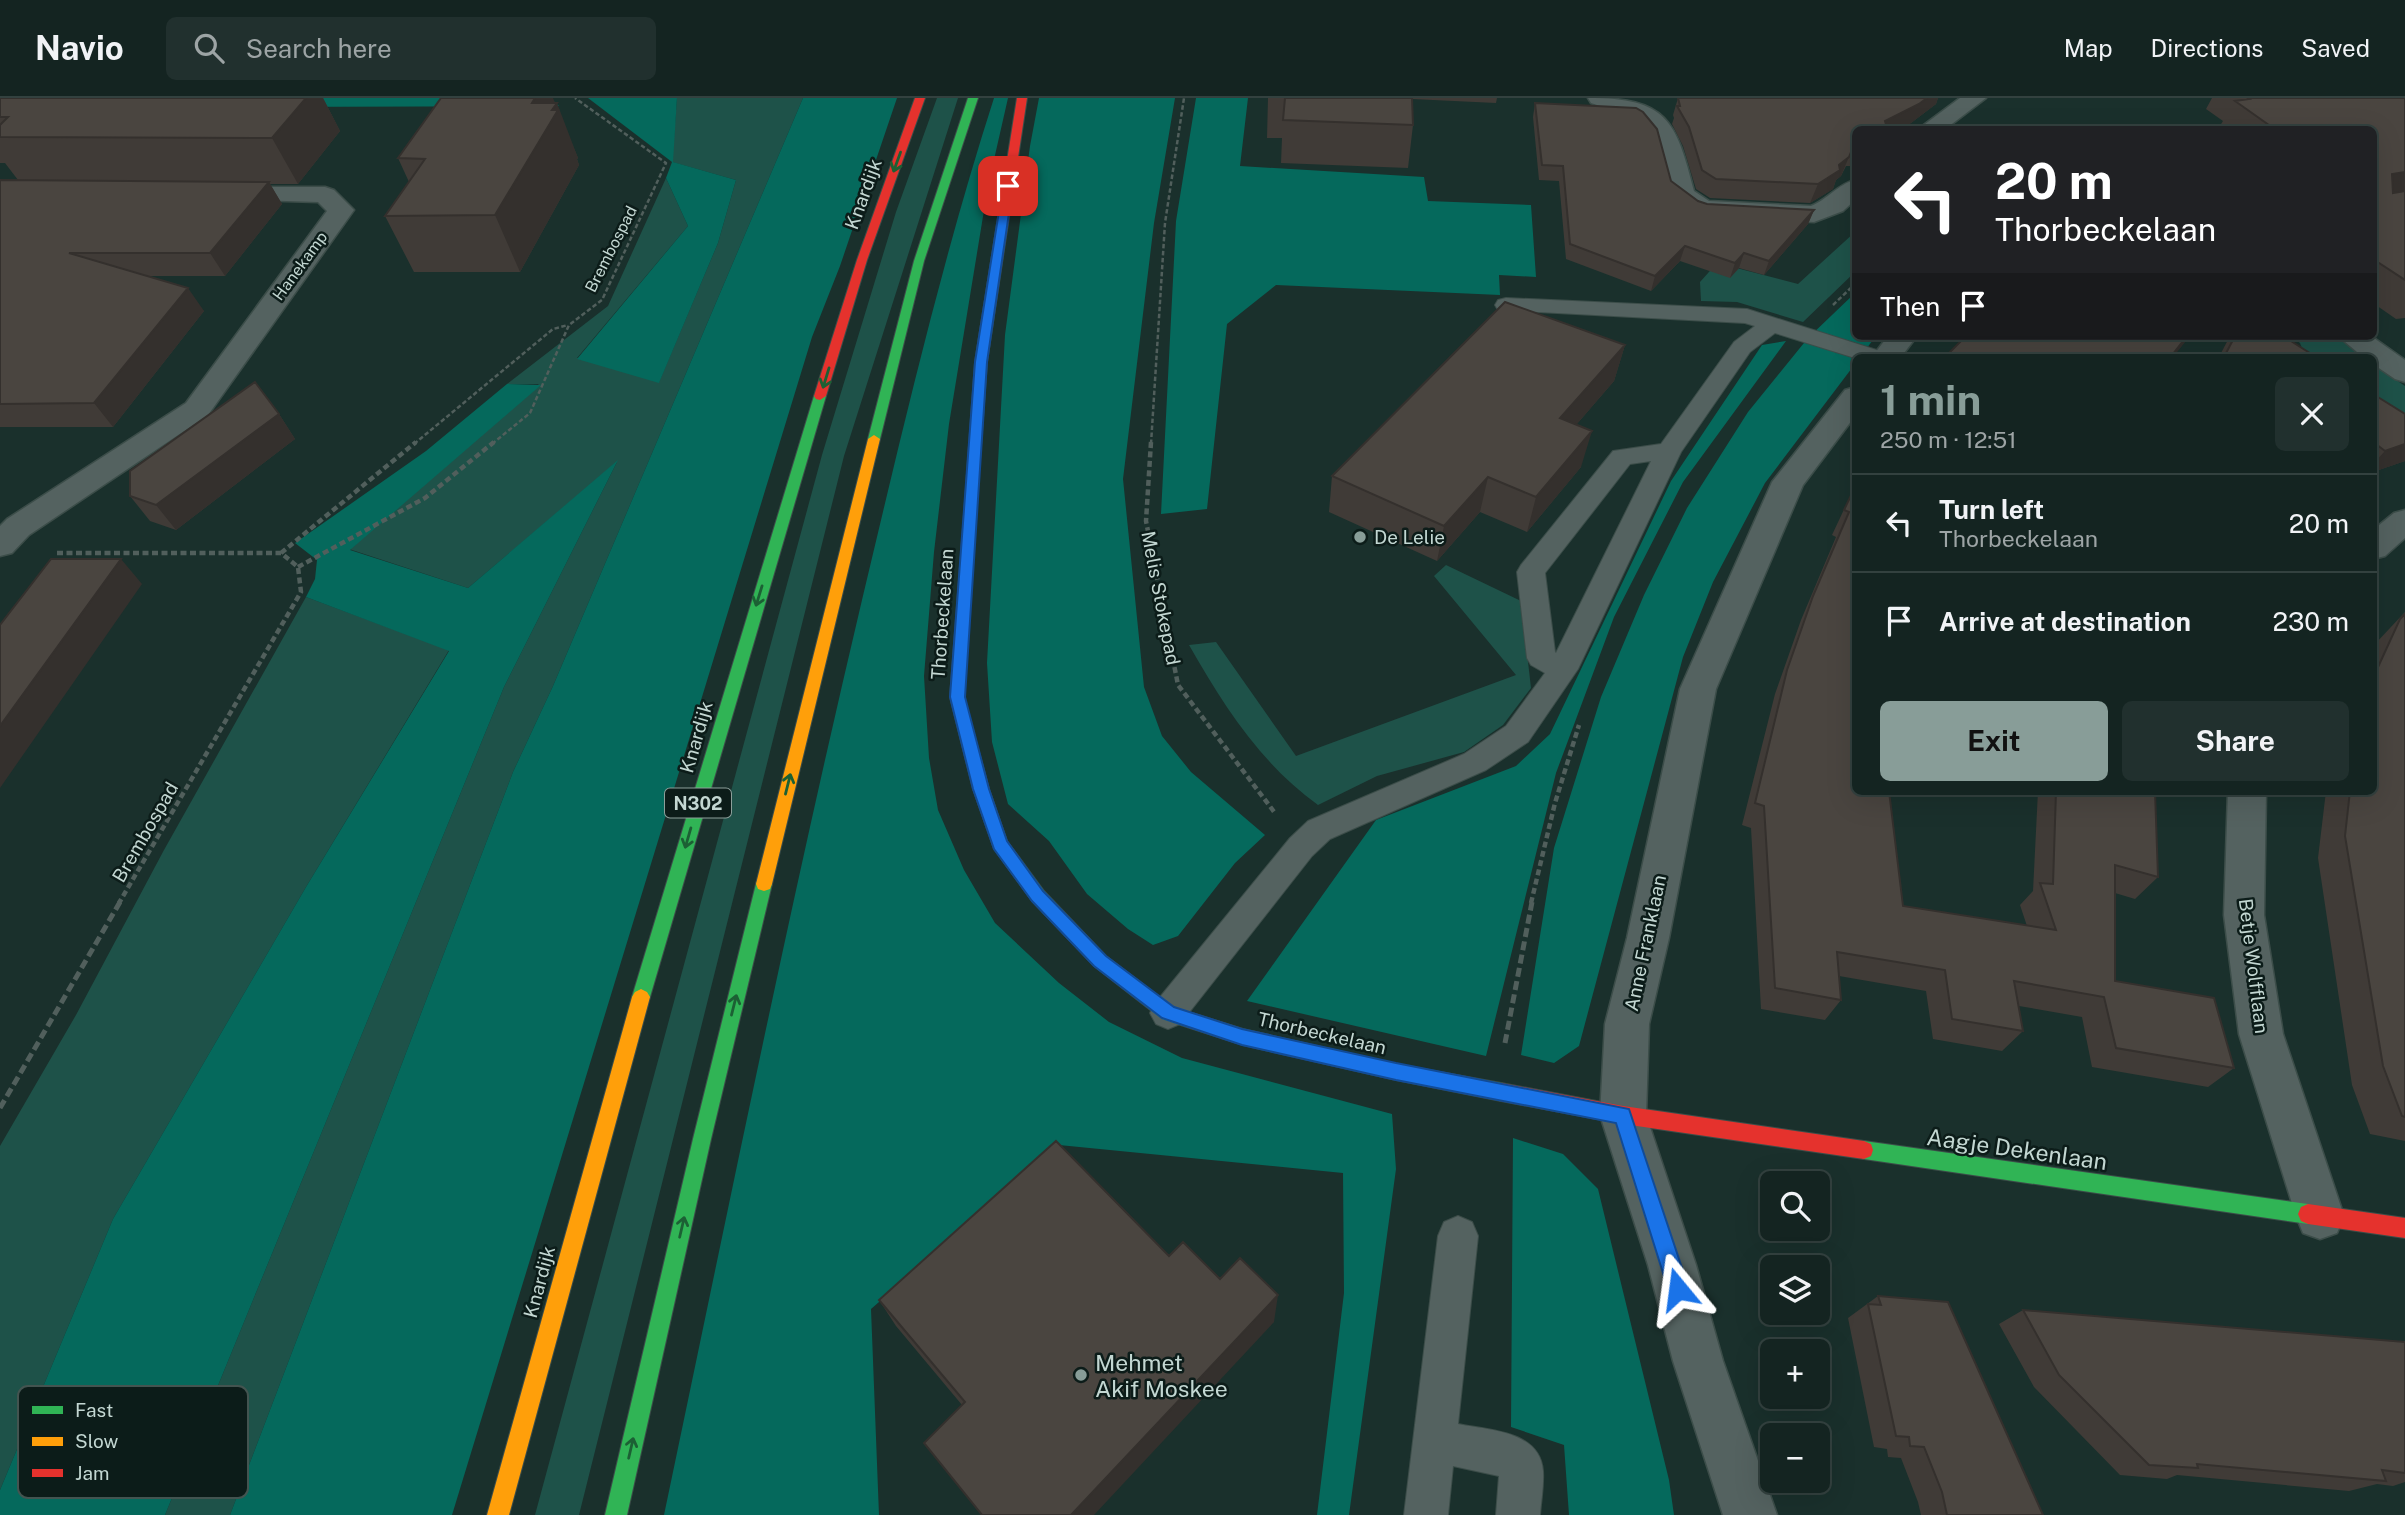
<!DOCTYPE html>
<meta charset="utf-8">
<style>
:root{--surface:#142421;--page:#21302e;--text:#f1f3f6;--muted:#9da4a5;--line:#33413f;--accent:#889d98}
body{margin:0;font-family:"Public Sans",sans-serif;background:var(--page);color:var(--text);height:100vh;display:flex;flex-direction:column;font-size:26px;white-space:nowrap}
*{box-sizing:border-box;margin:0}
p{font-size:23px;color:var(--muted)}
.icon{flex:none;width:38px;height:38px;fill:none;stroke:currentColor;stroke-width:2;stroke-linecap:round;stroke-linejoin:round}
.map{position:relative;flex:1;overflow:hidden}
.details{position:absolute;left:1852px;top:256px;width:525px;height:441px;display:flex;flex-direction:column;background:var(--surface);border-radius:10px;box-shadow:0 7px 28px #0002,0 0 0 2px var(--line)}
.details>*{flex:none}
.banner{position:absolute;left:1852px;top:28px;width:525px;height:214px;border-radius:10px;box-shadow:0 7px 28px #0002,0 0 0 2px var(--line);background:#202124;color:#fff;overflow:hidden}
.tools{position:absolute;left:1760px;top:1073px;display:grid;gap:14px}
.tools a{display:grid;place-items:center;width:70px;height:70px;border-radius:10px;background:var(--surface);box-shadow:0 7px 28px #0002,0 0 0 2px var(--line);font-size:35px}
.pin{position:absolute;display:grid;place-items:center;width:60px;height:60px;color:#fff;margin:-30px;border-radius:14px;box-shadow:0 4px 10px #0006}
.me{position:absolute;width:77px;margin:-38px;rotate:344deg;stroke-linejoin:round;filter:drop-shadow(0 0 5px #0008)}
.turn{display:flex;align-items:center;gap:24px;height:147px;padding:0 28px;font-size:32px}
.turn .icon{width:91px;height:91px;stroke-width:2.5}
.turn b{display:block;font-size:49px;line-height:60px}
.then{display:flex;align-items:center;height:66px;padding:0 28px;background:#0003;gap:14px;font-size:26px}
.round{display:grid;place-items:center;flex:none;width:74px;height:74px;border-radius:10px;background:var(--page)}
.head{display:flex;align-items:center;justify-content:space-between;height:119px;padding:0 28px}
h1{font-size:42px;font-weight:700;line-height:52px;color:var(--accent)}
.primary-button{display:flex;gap:14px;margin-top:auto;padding:14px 28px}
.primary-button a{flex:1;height:80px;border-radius:10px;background:var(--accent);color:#111;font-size:28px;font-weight:700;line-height:80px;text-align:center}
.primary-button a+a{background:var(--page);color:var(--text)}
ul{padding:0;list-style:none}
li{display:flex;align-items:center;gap:21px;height:98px;padding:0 28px;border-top:2px solid var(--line)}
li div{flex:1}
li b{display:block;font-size:26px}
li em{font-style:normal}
header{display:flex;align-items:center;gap:42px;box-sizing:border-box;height:98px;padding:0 35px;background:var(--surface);border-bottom:2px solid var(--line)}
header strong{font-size:33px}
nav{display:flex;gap:38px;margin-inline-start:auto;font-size:24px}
.search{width:490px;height:63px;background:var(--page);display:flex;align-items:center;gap:18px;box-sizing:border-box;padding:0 24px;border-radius:10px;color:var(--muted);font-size:26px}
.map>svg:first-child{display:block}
.green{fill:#1e5249}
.forest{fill:#05695c}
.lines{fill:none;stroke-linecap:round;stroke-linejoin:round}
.lane-casing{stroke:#3c4d49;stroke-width:2}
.street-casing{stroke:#3c4d49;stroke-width:3}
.fast-casing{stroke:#3c4d49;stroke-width:2}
.slow-casing{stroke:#3c4d49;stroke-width:2}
.jam-casing{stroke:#3c4d49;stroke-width:2}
.path-far2{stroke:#515f5c;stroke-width:2.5;stroke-dasharray:4.5 2.5;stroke-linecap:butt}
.path-far1{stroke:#515f5c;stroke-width:4.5;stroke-dasharray:6 3.5;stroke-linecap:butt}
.path{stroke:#515f5c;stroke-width:5;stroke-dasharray:9 4.5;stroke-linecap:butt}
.lane{fill:#546260;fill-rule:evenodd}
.street{fill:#546260;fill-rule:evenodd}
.fast{fill:#30b455;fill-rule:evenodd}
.slow{fill:#ff9f0a;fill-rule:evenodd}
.jam{fill:#e5322d;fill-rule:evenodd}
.wall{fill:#403b37}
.shaded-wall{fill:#34302d}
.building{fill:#4a4540;stroke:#34302d;stroke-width:2}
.oneway{stroke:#1c6034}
.route{fill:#1a73e8;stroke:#114b97;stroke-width:2}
.poi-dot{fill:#889d98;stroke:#0c1c19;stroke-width:2.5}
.labels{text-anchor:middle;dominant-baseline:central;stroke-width:5;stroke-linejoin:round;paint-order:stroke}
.far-street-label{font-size:16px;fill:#c3d7d2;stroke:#0c1c19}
.shield{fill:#0c1c19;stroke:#8c9f9a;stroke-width:2}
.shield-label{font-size:18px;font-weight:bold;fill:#c3d7d2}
.street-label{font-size:19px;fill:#c3d7d2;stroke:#0c1c19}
.poi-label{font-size:19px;fill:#c3d7d2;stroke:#0c1c19;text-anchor:start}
.near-street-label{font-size:23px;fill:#c3d7d2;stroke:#0c1c19}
.near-poi-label{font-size:23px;fill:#c3d7d2;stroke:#0c1c19;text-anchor:start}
.key{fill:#0c1c19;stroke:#435450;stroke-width:2}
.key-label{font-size:19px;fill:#c3d7d2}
</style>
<header>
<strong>Navio</strong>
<div class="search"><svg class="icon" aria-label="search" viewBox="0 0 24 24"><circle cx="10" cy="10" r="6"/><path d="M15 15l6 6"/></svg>Search here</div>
<nav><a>Map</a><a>Directions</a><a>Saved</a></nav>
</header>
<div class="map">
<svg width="2405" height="1417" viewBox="0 0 2405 1417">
<rect width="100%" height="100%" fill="#1a302c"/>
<path class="green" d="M677,0H803L553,588L513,674L230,1417H165L504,589L617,364L468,490L349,451L539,286H507L608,208L666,80L688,128L577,260L659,284L718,145L736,82L672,64Z
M937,0H958L844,358L579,1417H535L822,357L896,114Z
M1855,134V174L1803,224L1737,204L1701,203L1700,184L1717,165L1798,186Z
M2290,238H2335L2364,259H2309L2304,256L2300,245Z
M2373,266L2405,288V321L2373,301Z
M1446,467L1521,503L1531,590L1503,627L1464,654L1377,678L1318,707C1260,665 1224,608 1189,547L1216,544L1296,658L1516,577L1434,478Z
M306,499L449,552L306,789L113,1121L0,1392V1048L76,917L164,752Z"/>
<path class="forest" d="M247,0H550L559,8L241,9Z
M588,0H677L673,64L736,82L718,145L659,285L577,261L688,128L666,80L672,64Z
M803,0H897L840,168L812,239L452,1417H230L513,674L553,588Z
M994,0H1008L988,88L949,326L934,454L924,578L929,660L938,712L964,772L995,825L1059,885L1109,924L1182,960L1392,1016L1396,1071L1349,1417H1317L1344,1195L1343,1075L1059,1047L871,1211L879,1417H664C728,1112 790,806 862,502C902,334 941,165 994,0Z
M1039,0H1175L1154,125L1123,381L1144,589L1162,638L1191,674L1265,737L1235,765L1178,838L1153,847L1128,831L1087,796L1049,743L1008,706L992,644L987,565L1005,237L1030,48Z
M1196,0H1248L1240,68L1424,79L1428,103L1531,107L1536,179L1499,177L1500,197L1276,187L1227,226L1207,411L1161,416L1176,123Z
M1855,195V238H1876L1860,259H1855V266L1765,385L1713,484L1683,559L1579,948L1554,965L1521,957L1554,750L1601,599L1644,497L1687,410L1748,314L1808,240Z
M1786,243L1683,384L1614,519L1556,675L1486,958L1247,903L1376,722L1516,668L1550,636L1671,383L1762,247Z
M507,286L541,287L350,452L468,490L618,362L504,589L165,1417H0V1392L113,1121L306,789L449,553L306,499L315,481L317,462L295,445L426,353Z
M1513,1040L1563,1056L1598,1091L1669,1382L1674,1417H1569L1564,1347L1511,1329Z"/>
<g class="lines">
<g class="lane-casing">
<path id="lane" d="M1506,200L1747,211L1883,254L1887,259L1855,260L1775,235L1750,254L1681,354L1578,571L1528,644L1486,672L1330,741L1312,758L1180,926L1168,931L1156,926L1150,915L1156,904L1290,740L1308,723L1464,656L1506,628L1545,575L1531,567L1527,560L1517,474L1521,467L1613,353L1661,346L1734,244L1755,228L1745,225L1498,212L1495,207L1498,202ZM1651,363L1556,555L1555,554L1545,475L1630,366Z
M1458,1118L1472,1124L1478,1138L1458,1326C1487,1332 1540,1332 1543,1373C1544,1387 1541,1403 1540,1417H1496L1499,1378L1453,1368L1448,1417H1404L1438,1138L1444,1124Z"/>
</g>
<g class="street-casing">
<path id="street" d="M1588,0C1667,0 1676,22 1694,93L1709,103L1811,108C1827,102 1838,86 1855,82V102L1843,113L1814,124L1703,118L1694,115L1669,97C1654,30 1658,27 1591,5Z
M1960,0H1986L1944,32H1917Z
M225,89H325L334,92L354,112L208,317L29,437L12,455L0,458V428L7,421L186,305L327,113L318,104L216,101L213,96L216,91Z
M1888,238H1917L1901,259H1872Z
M2338,238H2371L2405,262V284L2395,281L2373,266V259H2363Z
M1855,289V318L1803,387L1716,591L1669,840L1649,926L1646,1017L1696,1167L1723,1263L1777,1417H1723L1673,1263L1648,1167L1600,1017L1605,926L1627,840L1680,591L1772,384L1845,292Z
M2405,412V440L2385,458L2373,461V432L2394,415Z
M2228,693H2266L2264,817L2283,936L2344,1118L2337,1135L2320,1141L2303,1135L2296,1118L2239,936L2224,817Z"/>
</g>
<g class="fast-casing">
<path id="fast" d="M968,0H978L924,163L880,341L878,344H870L868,341L914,163Z
M820,294L826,298L650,899L647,904L641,907L635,904L632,899L814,298Z
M981,685L987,687L989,691L1007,743L1044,793L1106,858L1173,909L1243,931L1396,966L1501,985L1507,988L1510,994L1507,1000L1501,1003L1396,982L1243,947L1162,921L1094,868L1032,803L994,751L973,691L975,687Z
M764,779L770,781L772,786L711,1041L627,1417H605L693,1041L756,786L758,781Z
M1864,1043L2308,1106L2315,1109L2318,1116L2315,1123L2308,1126L1864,1061L1857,1058L1855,1052L1857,1046Z"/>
</g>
<g class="slow-casing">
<path id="slow" d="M874,337L880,341L772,786L770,791L764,793L758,791L756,786L868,341Z
M971,399L977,403L964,599L989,691L987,695H975L973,691L950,599L965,403Z
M641,891L647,894L650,899L509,1417H487L632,899L635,894Z"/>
</g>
<g class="jam-casing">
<path id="jam" d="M915,0H925L867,162L826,298L820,302L816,301L814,298L857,162Z
M1017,0H1027L987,264L977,403L971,407L965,403L975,264Z
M1501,985L1623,1008L1864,1043L1871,1046L1873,1052L1871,1058L1864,1061L1623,1026L1501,1003L1495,1000L1492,994L1495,988Z
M2308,1106L2405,1120V1140L2308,1126L2301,1123L2298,1116L2301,1109Z"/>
</g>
<path class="path-far2" d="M1833,207L1855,186
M414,346L553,231L568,227
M492,346L530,315L569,227L602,202L666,65L575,0
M1151,346L1165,125L1184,0"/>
<path class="path-far1" d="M1151,344L1146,423L1178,587L1275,715
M57,455H281L298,469L301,494L119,805
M281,455L416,344
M298,469L425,400L494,344
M1531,805L1555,705L1579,627"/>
<path class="path" d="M1505,945L1532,804
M0,1010L120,804"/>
<use href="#lane" class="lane"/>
<use href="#street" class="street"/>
<use href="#fast" class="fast"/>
<use href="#slow" class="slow"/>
<use href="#jam" class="jam"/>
</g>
<path class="wall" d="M0,0H323L340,33L298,86H270L282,106L225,178H149L204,213L113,329H0V82H18L5,65H0Z
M1268,0H1497L1496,5L1412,1L1413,27L1408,70L1281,65L1282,40H1267Z
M1678,0H1938L1936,6L1911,25L1898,32H1855V68H1846L1841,78L1836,82L1833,91L1810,105L1710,100L1696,91L1683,48L1672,26L1674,20L1673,17Z
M2212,0H2405V220L2396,221L2373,205V32H2219L2218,31L2223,23L2206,11Z
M555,5L578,60L577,61L579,67L520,174H414L385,118L409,84L398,60Z
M1535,5L1671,83L1698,103L1707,106L1814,112L1808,126L1764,177L1739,170L1730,180L1680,163L1651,193L1566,161L1559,83L1539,82L1533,19Z
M2230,238H2283L2316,259H2219Z
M1625,247L1614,283L1576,327L1581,369L1527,434L1480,414L1437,463L1329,414L1332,378Z
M2373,296L2405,316V363L2373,374Z
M279,316L295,341L176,432L150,423L130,398Z
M1855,388V693L1903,808L2027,828L2020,807L2033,793L2038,693H2155L2158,779L2135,801L2115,795V883L2234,970L2208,989L2092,969L2082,919L2019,908L2023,933L2002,953L1933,941L1926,893L1839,878L1841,902L1825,922L1761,911L1751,730L1742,727L1775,596L1801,522L1836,439L1832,437Z
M2405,514V1043L2370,1036L2352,987L2318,760L2326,693H2373V550L2375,546Z
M1169,1158L1220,1181L1274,1224L962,1307L896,1228L879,1202Z
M1878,1198L2043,1417H1921L1918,1404L1901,1360L1888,1359L1887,1351L1874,1349L1848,1220Z
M2023,1212L2405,1244V1384L2393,1388L2377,1386L2349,1393L2177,1377L2167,1381L2120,1377L2034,1289L1999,1226Z"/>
<path class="shaded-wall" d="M306,0H323L340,33L298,86L272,40Z
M535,0H553L556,7L557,5L578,60L577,61L579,67L520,174L495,117L532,5Z
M1927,0H1938L1936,6L1911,25L1898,32H1882L1885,23Z
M1853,49L1841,78L1836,82L1833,91L1810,105L1818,86L1839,67Z
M2405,74V99L2373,104L2392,76Z
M269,84L282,106L225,178L210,155Z
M1814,112L1808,126L1764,177L1769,163Z
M1685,148L1680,163L1651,193L1655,178Z
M1744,155L1739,170L1730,180L1735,165Z
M188,190L204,213L113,329L94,305Z
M2187,238H2190L2173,259H2164Z
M1625,247L1614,283L1551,356L1560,320Z
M279,316L295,341L176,432L156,407Z
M1592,333L1581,369L1527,434L1536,399Z
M2405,346V363L2373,374V366L2385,353Z
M1488,379L1480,414L1437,463L1444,428Z
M121,461L142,486L0,690V628Z
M1278,1197L1274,1224L1094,1417H1071Z"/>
<path class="building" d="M0,0H306L272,40L0,39V27L8,19H0Z
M441,0H535L532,5H557L552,12H558L495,117L385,118L425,61L398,60Z
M1285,0H1412L1413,27L1283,22Z
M1678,0H1927L1919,6L1885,23L1887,30L1885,32H1855V49H1853L1849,59L1839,67L1840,72L1818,86L1716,81L1702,72L1689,29L1677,8H1680Z
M2247,0H2405V74L2392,76L2393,95L2405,93V182L2373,161V32H2276L2235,3L2249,1Z
M1535,5L1636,10L1643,14L1657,31L1671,83L1698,103L1707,106L1814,112L1769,163L1744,155L1735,165L1685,148L1655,178L1570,146L1563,68L1542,67Z
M0,82L269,84L210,155H69L188,190L94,305L0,306Z
M1505,204L1625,247L1560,320L1592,333L1536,399L1488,379L1444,428L1332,378Z
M1966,238H2187L2172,257L2164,259H1945Z
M2235,238H2283L2316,259H2224Z
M255,284L279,316L156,407L130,398V373Z
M2373,296L2405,316V346L2385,353L2377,347L2373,349Z
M1855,389V693H1889L1903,808L2056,832L2040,785L2053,786L2056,693H2155L2158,779L2115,767V883L2214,900L2234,970L2116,950L2104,899L2014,883L2023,933L1952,921L1945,872L1837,854L1841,902L1775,890L1764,708L1755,705L1787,572L1813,498L1849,414L1844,412Z
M51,461H121L0,628V527Z
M2405,516V1019L2402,1018L2383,968L2345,738L2350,693H2373V580L2400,521Z
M1056,1043L1169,1158L1183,1144L1220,1181L1240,1160L1278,1197L1071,1417H982L924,1345L965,1304L879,1202Z
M1878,1198L1948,1204L2043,1417H1947L1942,1394L1924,1349L1910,1348L1909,1339L1896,1338L1868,1206L1881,1207Z
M2023,1212L2405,1244V1375L2382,1372L2386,1383L2197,1366L2198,1370L2149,1367L2059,1277Z"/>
<defs><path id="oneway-shaft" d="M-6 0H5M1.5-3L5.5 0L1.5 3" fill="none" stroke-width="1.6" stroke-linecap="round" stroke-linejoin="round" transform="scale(1.75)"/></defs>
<g class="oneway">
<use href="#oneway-shaft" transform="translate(897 64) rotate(110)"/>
<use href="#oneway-shaft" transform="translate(826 280) rotate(107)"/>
<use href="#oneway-shaft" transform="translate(759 498) rotate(107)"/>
<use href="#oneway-shaft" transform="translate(788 686) rotate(-76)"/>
<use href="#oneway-shaft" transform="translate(688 740) rotate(106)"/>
<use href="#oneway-shaft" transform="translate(734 907) rotate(-76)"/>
<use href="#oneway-shaft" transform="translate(682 1129) rotate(-77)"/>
<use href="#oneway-shaft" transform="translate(631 1350) rotate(-77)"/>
</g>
<path class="route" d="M1008,85L1013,88L987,264L965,599L989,691L1007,743L1043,793L1106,858L1174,909L1242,931L1396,965L1629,1011L1689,1191L1686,1199L1678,1202L1671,1199L1668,1191L1616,1025L1396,982L1242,947L1162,920L1094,868L1032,803L994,751L973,691L950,599L975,264L1003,88Z"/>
<g class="poi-dot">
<circle cx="1360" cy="439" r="7"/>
<circle cx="1081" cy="1277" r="7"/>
</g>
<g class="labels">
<g class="far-street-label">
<text transform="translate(611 151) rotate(-63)">Brembospad</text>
<text transform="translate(300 168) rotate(-54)">Hanekamp</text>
</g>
<rect class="shield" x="665" y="690.5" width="66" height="29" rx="5"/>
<g class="shield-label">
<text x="698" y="705">N302</text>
</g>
<g class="street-label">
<text transform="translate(863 96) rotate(-70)">Knardijk</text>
<text transform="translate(1161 500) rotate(79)">Melis Stokepad</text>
<text transform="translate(942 516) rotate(-86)">Thorbeckelaan</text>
<text transform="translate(696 639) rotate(-74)">Knardijk</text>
<text transform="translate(145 734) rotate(-60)">Brembospad</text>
<text transform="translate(1645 845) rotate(-78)">Anne Franklaan</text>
<text transform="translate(2254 868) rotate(83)">Betje Wolfflaan</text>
<text transform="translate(1322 935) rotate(13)">Thorbeckelaan</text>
<text transform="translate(539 1184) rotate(-75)">Knardijk</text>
</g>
<g class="poi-label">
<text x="1374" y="439">De Lelie</text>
</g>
<g class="near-street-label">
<text transform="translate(2017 1051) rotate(8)">Aagje Dekenlaan</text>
</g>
<g class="near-poi-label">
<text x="1095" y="1264">Mehmet<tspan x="1095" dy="26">Akif Moskee</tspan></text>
</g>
</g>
<rect x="18" y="1288" width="230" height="112" rx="10" class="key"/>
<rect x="32" y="1308" width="31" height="8" fill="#30b455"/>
<rect x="32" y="1339" width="31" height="9" fill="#ff9f0a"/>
<rect x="32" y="1371" width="31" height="8" fill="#e5322d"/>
<g class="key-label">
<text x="75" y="1319">Fast</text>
<text x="75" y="1350">Slow</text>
<text x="75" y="1382">Jam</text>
</g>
</svg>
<div class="tools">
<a><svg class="icon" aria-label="search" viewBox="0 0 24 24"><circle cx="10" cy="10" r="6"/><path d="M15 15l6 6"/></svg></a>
<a><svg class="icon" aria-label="layers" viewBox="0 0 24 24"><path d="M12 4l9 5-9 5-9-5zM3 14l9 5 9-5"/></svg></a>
<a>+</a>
<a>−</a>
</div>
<div class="pin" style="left:1008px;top:88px;background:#d93025"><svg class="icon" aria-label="arrive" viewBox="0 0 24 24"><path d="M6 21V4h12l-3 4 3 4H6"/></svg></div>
<svg class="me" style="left:1678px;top:1191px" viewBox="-20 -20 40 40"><path d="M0-17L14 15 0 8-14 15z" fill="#1a73e8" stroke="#fff" stroke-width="4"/></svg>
<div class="banner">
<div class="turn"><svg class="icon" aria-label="left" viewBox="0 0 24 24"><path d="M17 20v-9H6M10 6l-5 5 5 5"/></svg><div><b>20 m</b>Thorbeckelaan</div></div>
<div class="then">Then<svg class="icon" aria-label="arrive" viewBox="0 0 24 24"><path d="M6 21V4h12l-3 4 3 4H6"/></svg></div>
</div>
<section class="details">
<div class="head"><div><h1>1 min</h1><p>250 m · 12:51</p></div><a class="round"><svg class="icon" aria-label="close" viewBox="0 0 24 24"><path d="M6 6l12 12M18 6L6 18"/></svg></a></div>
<ul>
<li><svg class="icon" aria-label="left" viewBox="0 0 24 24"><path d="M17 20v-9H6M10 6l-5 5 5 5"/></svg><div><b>Turn left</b><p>Thorbeckelaan</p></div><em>20 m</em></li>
<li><svg class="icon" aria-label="arrive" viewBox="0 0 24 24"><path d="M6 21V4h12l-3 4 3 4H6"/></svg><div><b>Arrive at destination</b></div><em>230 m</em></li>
</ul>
<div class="primary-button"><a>Exit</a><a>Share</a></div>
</section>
</div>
